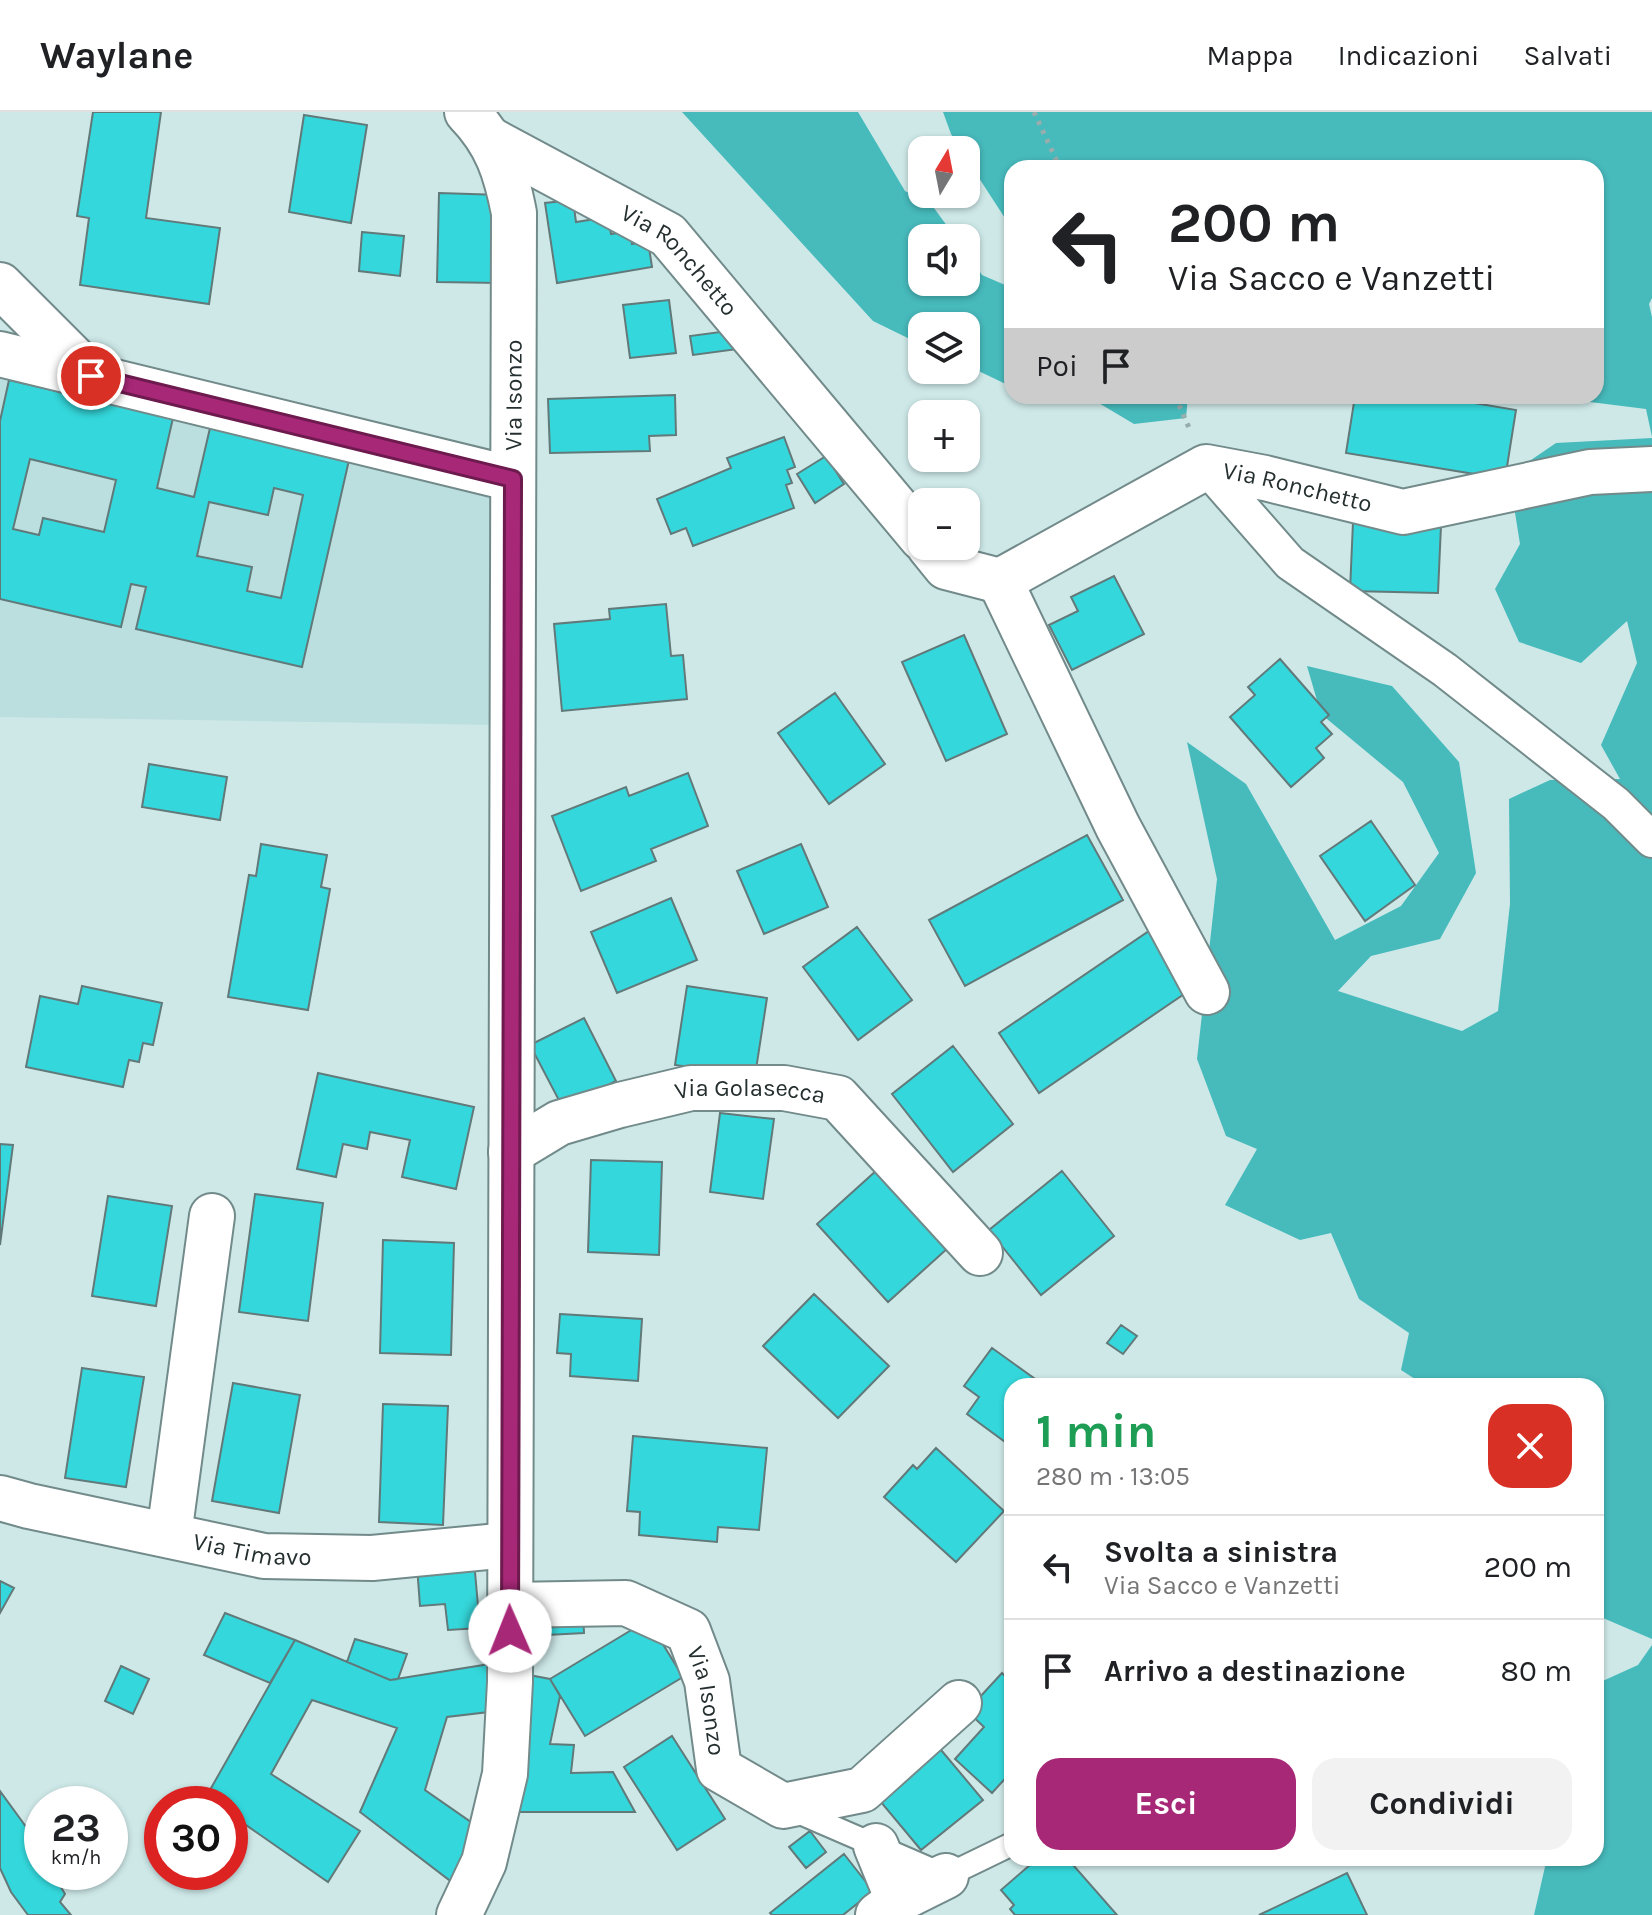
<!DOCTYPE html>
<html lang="it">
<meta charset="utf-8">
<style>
:root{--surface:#fff;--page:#f2f2f2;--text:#202124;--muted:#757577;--line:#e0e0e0;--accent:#a82878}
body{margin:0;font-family:Karla,sans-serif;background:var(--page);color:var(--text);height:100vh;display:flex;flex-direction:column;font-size:30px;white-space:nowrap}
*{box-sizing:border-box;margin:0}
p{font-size:26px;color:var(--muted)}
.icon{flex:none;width:44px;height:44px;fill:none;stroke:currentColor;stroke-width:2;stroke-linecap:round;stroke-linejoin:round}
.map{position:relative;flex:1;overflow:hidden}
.drawer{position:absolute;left:1004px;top:1266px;width:600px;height:488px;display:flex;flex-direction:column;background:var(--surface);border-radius:24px;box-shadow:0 2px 6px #0004}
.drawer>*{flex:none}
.hud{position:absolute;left:1004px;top:48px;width:600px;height:244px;border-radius:24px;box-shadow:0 2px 6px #0004;background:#fff;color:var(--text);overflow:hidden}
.needle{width:52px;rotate:10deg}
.tools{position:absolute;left:908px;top:24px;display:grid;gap:16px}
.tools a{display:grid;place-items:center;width:72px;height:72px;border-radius:16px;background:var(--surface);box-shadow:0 2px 6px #0004;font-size:40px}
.speed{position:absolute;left:24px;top:1674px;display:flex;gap:16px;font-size:40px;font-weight:700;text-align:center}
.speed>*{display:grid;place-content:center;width:104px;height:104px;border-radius:50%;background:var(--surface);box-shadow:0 2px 6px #0004;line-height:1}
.speed small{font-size:20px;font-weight:400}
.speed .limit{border:12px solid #d22;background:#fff;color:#111}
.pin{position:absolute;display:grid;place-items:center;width:68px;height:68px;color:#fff;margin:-34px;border:4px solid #fff;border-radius:50%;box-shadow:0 2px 8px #0007}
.me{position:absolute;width:88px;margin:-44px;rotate:359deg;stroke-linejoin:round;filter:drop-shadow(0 0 6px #0008)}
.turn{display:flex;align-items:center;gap:28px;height:168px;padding:0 32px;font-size:36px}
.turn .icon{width:104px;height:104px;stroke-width:2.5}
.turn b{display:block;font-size:56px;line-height:68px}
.then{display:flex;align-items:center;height:76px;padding:0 32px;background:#0003;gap:16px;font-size:30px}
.round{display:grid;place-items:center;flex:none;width:84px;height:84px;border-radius:24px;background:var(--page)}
.headline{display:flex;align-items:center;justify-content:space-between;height:136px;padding:0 32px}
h1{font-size:48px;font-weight:700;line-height:60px;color:#1e9e55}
.primary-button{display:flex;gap:16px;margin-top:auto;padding:16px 32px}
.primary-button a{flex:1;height:92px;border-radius:24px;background:var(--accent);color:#fff;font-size:32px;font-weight:700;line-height:92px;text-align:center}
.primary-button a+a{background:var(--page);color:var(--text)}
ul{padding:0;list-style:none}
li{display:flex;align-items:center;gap:24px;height:104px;padding:0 32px;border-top:2px solid var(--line)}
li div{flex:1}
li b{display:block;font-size:30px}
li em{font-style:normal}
header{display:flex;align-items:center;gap:48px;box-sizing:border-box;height:112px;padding:0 40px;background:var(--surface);border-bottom:2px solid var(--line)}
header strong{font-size:38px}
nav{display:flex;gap:44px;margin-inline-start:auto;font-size:28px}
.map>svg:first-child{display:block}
.built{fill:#bbdede}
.forest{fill:#47babc}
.building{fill:#34d8dc;stroke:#62797a;stroke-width:2;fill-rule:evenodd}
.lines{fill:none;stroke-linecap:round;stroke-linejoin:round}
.service-casing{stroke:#728a8a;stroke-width:26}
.pedestrian-casing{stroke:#728a8a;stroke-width:38}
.minor-casing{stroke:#728a8a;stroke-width:48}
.path{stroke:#98adad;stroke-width:5;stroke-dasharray:4 6;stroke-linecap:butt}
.service{stroke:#fff;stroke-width:22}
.pedestrian{stroke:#fff;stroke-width:34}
.minor{stroke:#fff;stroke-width:44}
.route-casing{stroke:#6d1a4e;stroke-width:20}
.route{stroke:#a82878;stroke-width:14}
.labels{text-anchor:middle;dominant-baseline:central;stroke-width:7;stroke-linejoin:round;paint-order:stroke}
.street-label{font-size:24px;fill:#252f2f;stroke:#dbf5f5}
</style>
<header>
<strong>Waylane</strong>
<nav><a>Mappa</a><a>Indicazioni</a><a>Salvati</a></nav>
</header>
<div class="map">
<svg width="1652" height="1803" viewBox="0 0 1652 1803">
<rect width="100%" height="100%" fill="#cee8e8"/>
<path class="built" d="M0,253L504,375L499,613L0,605Z"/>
<path class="forest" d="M682,0H858L905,79L931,92L956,126H922V170H966V140L982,163L1012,176V275L966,253V214H922V233L873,209Z
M943,0H1652V186L1649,192L1652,205V325L1646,297L1542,284H1596V56H1012V117L966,46V38H961L951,22Z
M1087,284H1188L1186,306L1134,312Z
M1652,326V1527L1596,1503V1274H1426L1401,1258L1409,1221L1359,1187L1331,1121L1300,1128L1225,1093L1257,1037L1226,1024L1197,947L1217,767L1187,630L1246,672L1335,828L1401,794L1439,741L1403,670L1321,602L1307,554L1392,574L1459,650L1476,761L1440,827L1371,844L1338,879L1462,919L1498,899L1510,792L1509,687L1550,668L1620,667L1601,633L1637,551L1627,509L1581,551L1519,530L1495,477L1520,432L1509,363L1556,331Z
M1652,1533V1803H1534L1547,1746H1596V1572L1638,1553Z"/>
<path class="building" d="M93,0H161L146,106L220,116L209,192L80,173L89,106L77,104Z
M304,3L367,13L351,111L289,100Z
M439,81L501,83L500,171L437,170Z
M573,88L576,110L608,105L611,122L630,119L632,132L648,129L652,155L557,171L545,91Z
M362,120L404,124L400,164L359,159Z
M669,188L676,241L630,246L623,193Z
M735,218L738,237L693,243L690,224Z
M9,268L173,306L157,376L194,385L210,316L349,348L302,555L136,517L146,475L131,472L121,515L0,487V309ZM30,347L116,368L104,420L43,406L39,423L13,417ZM274,376L303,383L281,486L247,479L252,455L197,444L209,390L268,403Z
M675,283L676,323L649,324L650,339L550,341L548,287Z
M1355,284H1433L1516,298L1505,367L1346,341Z
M784,325L795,355L787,358L792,371L786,373L794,396L693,434L686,416L671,422L657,387L731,356L727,346Z
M826,344L844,372L815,391L797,362Z
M1353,410L1441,413L1438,481L1350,479Z
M1114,464L1144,522L1072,558L1049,513L1078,499L1071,485Z
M666,492L671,544L683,543L687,587L562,599L554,512L610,507L609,497Z
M964,523L1007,622L946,649L902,550Z
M1280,547L1329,603L1321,610L1332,622L1316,636L1324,646L1291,675L1230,605L1255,583L1248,575Z
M835,581L885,652L829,692L778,621Z
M149,652L227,665L220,708L142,695Z
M688,661L708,714L651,737L656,749L581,779L552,704L626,675L629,684Z
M1371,709L1415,773L1365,809L1320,744Z
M1087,723L1123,788L965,874L929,808Z
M261,732L327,743L321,775L330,777L308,898L228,885L249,763L256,764Z
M801,732L828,795L764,822L737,759Z
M671,786L697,848L617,881L591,820Z
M857,815L912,888L858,928L803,855Z
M1149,819L1190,878L1039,981L999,921Z
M82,874L162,891L153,933L143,931L139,950L129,948L123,975L26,955L40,884L78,892Z
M687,874L767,886L755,964L675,953Z
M584,906L616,969L563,996L530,933Z
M953,934L1013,1012L953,1060L892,982Z
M318,961L474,995L456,1077L402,1065L410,1028L370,1020L367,1037L343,1032L336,1065L297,1057Z
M720,1001L774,1007L763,1087L710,1080Z
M0,1032L13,1033L0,1133Z
M591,1048L662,1050L659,1143L588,1140Z
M877,1058L948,1136L888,1190L817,1112Z
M1062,1059L1114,1124L1041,1183L989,1118Z
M255,1082L323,1091L308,1209L239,1200Z
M108,1084L172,1094L156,1194L92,1184Z
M383,1128L454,1131L451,1243L380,1241Z
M814,1182L889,1254L838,1306L763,1234Z
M560,1202L642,1207L638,1269L570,1264L571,1242L557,1241Z
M1121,1213L1137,1224L1123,1242L1107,1231Z
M992,1236L1045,1274H1012V1335L967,1302L979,1285L964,1274Z
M82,1256L144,1265L126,1375L65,1366Z
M233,1271L300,1283L279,1401L212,1389Z
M383,1292L448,1294L443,1413L379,1410Z
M633,1324L767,1336L759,1418L718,1415L717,1430L639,1423L640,1400L627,1399Z
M936,1336L1004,1399L956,1450L884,1385L913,1353L917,1357Z
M474,1449L480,1516L448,1518L445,1492L420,1494L417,1454Z
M0,1469L14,1476L0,1501Z
M583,1496L584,1521L547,1523L545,1498Z
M225,1501L295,1528L270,1571L204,1543Z
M648,1508L683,1565L585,1624L550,1567Z
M355,1527L407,1542L398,1567L390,1568L347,1550Z
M295,1528L390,1568L496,1551L497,1599L447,1605L425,1678L478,1715L457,1774L360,1700L397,1616L312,1588L271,1662L360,1719L328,1770L230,1702V1692H216L206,1685Z
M121,1554L149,1567L133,1602L105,1589Z
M1002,1561L1012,1571V1659L992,1681L955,1647L984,1615L967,1599Z
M524,1562L550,1567L560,1584L550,1632L574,1633L571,1661L613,1660L635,1700H505Z
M672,1624L725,1707L677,1738L624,1655Z
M931,1626L983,1688L921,1738L870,1677Z
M0,1679L32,1723L42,1741V1760H52L65,1782L60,1790L71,1803H28L11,1780L0,1756Z
M810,1719L826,1740L806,1756L789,1735Z
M844,1742L873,1779L843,1803H772L770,1801Z
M1038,1746H1067L1117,1803H1015L1010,1797L1014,1793L1001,1778Z
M1347,1761L1367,1803H1259Z"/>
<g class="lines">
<g class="service-casing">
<path id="service" d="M791,1697L946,1764L1012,1732"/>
</g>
<g class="pedestrian-casing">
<path id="pedestrian" d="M1206,355L1290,451L1445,558L1616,692L1652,728"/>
</g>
<g class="minor-casing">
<g id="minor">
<path id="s1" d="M489,27L668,123L922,426"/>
<path d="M0,173L91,264"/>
<path d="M0,242L513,367"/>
<path id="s2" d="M929,434L946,455L1000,469L1206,355L1265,366L1403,400L1590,360L1652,357"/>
<path d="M1000,469L1118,715L1207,880"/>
<path id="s3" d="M511,1040L559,1011L620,993L691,976H784L838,986L980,1141"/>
<path id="s4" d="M0,1386L29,1394L264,1444L372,1446L509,1433"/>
<path d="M169,1423L212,1104"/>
<path id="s5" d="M509,1493L626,1491L688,1519L707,1569L719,1657L783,1694L862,1678L959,1591"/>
<path d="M876,1734L898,1788"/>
<path id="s6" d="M459,1803L484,1750L505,1662L510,1570L514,101C506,60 497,31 467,0"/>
<path d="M878,1803L898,1788L946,1764"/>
</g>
</g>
<path class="path" d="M1034,0L1060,56
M1175,284L1190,318"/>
<use href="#service" class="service"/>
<use href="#pedestrian" class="pedestrian"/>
<use href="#minor" class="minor"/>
</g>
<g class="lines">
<g class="route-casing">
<path id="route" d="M91,264L513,367L510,1519"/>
</g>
<use href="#route" class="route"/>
</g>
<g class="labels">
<g class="street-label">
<text stroke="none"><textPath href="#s1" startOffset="228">Via Ronchetto</textPath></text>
<text stroke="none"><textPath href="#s6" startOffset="1528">Via Isonzo</textPath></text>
<text stroke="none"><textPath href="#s2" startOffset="412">Via Ronchetto</textPath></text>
<text stroke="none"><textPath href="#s3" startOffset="252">Via Golasecca</textPath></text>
<text stroke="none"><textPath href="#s4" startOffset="258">Via Timavo</textPath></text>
<text stroke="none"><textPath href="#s5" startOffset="258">Via Isonzo</textPath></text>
</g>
</g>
</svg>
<div class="tools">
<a><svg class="needle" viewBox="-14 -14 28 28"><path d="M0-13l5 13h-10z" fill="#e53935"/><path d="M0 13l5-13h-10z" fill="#757577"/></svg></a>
<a><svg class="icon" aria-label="sound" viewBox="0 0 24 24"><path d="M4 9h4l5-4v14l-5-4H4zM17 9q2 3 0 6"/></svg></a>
<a><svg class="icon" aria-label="layers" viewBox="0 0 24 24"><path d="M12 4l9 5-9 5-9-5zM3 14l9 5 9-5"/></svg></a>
<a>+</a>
<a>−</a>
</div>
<div class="speed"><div>23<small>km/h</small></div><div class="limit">30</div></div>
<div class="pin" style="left:91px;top:264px;background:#d93025"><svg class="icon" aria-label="arrive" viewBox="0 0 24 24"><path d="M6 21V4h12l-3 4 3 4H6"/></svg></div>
<svg class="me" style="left:510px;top:1519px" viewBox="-20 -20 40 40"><circle r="19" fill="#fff"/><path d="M0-13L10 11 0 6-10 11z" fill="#a82878"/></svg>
<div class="hud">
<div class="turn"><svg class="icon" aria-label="left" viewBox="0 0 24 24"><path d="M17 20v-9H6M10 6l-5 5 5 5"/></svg><div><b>200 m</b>Via Sacco e Vanzetti</div></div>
<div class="then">Poi<svg class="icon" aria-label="arrive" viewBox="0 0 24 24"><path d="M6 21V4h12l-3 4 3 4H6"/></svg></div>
</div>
<section class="drawer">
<div class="headline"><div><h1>1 min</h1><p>280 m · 13:05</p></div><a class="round" style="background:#d93025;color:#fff"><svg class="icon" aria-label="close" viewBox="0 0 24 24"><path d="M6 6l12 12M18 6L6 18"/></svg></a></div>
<ul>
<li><svg class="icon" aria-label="left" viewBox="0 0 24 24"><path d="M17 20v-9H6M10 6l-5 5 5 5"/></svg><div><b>Svolta a sinistra</b><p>Via Sacco e Vanzetti</p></div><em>200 m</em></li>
<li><svg class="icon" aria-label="arrive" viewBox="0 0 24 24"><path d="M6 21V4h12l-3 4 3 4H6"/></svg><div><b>Arrivo a destinazione</b></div><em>80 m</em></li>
</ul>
<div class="primary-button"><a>Esci</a><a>Condividi</a></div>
</section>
</div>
